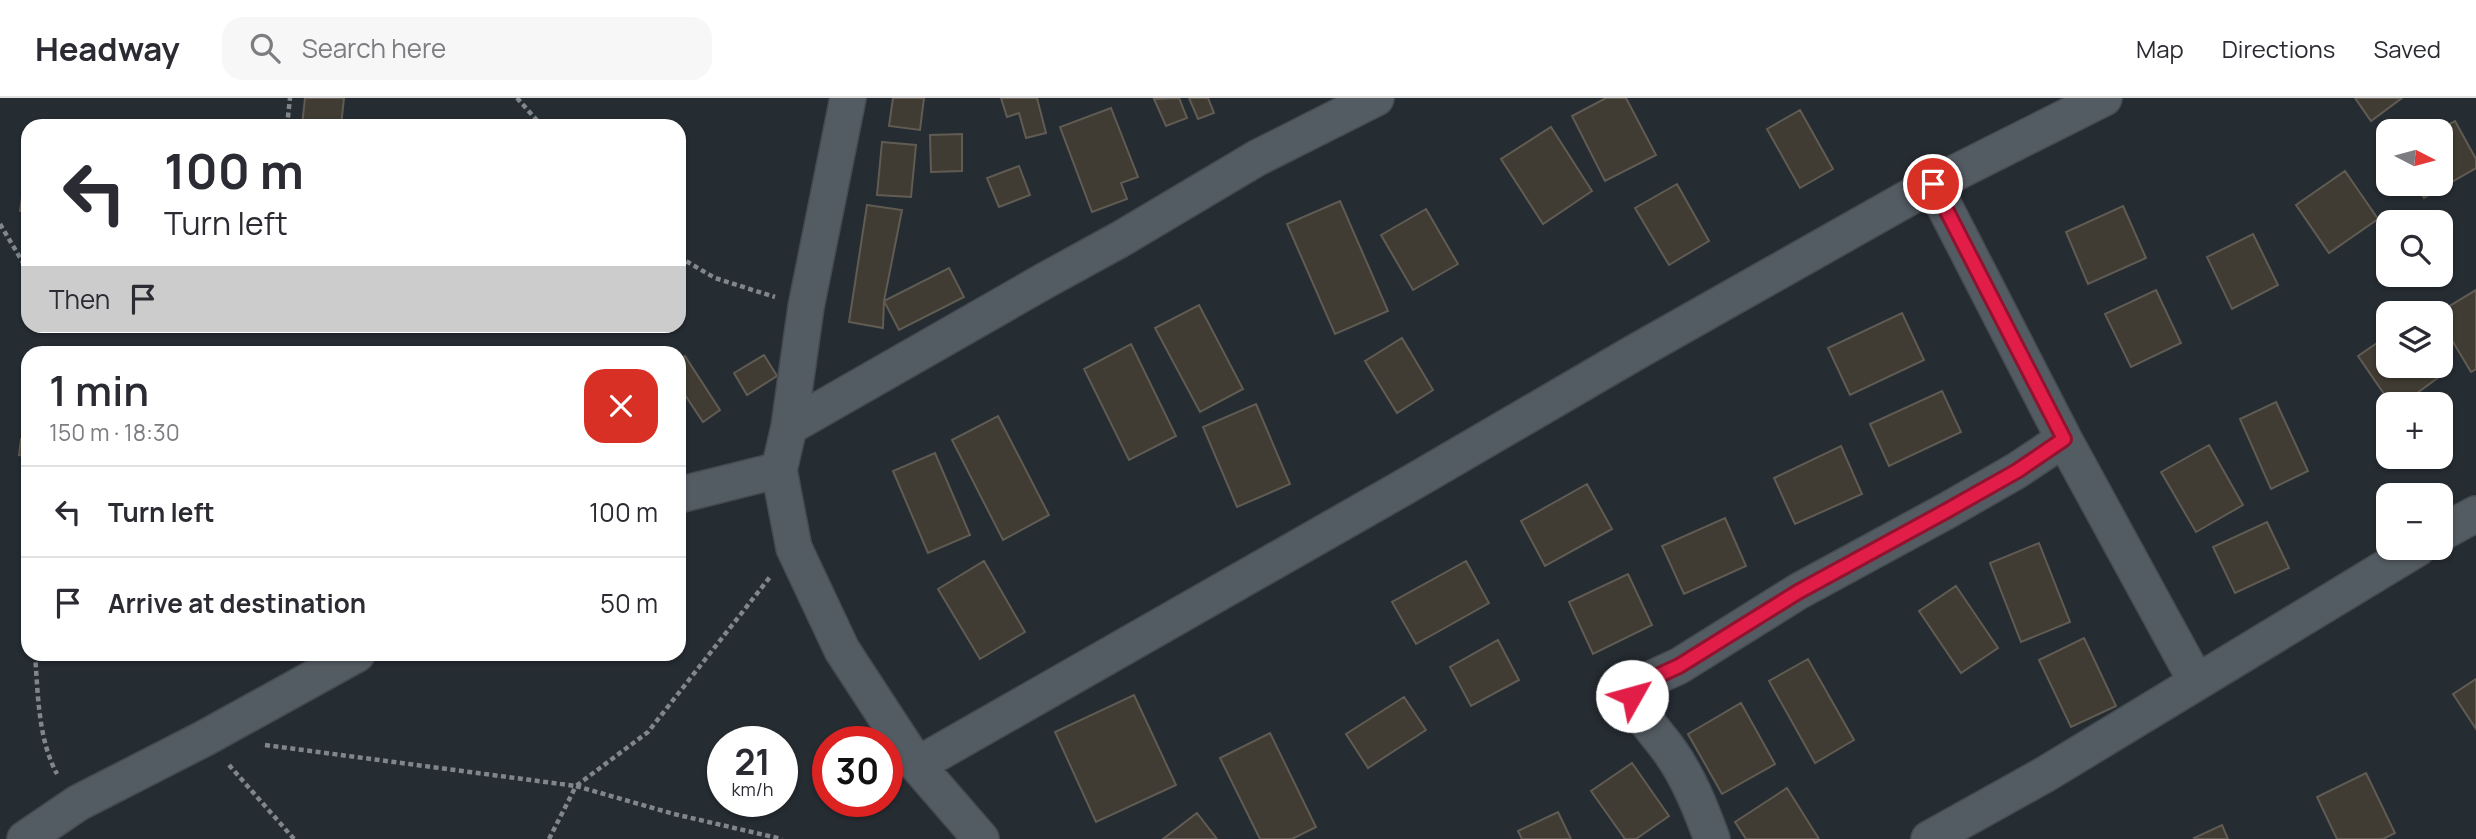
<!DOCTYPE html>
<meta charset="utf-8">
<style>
:root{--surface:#fff;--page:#f7f7f7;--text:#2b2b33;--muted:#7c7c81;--line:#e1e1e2}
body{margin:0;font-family:Manrope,sans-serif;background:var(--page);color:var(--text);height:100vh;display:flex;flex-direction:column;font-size:26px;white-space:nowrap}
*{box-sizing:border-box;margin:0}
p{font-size:23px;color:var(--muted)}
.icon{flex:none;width:38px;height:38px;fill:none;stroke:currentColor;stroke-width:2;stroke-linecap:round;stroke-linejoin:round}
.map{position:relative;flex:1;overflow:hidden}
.side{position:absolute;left:21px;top:248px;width:665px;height:315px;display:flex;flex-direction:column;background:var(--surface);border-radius:21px;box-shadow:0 2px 5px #0004}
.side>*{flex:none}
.top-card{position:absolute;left:21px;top:21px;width:665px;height:214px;border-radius:21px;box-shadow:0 2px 5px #0004;background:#fff;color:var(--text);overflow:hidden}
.needle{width:46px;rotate:96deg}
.controls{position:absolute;left:2376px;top:21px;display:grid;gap:14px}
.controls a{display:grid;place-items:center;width:77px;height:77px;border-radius:14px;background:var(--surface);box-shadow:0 2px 5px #0004;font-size:35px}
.speed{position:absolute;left:707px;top:628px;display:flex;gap:14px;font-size:35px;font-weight:700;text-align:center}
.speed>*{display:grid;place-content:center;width:91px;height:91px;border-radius:50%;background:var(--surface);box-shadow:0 2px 5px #0004;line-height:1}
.speed small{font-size:18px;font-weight:400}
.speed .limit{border:10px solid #d22;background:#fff;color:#111}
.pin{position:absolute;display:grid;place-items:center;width:60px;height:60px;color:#fff;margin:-30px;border:4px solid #fff;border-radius:50%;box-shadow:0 2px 7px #0007}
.me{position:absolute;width:77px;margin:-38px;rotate:52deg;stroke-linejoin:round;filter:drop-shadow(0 0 5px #0008)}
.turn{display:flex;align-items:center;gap:24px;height:147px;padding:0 28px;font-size:32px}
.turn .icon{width:91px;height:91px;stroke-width:2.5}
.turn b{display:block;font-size:49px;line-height:60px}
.then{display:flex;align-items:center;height:66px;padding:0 28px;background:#0003;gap:14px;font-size:26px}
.round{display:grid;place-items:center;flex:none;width:74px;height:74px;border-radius:21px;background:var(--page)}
.headline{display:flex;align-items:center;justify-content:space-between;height:119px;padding:0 28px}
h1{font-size:42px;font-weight:600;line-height:52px}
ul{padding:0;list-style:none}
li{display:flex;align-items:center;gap:21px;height:91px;padding:0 28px;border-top:2px solid var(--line)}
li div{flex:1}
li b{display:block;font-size:26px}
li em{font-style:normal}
header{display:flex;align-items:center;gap:42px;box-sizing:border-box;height:98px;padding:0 35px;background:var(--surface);border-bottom:2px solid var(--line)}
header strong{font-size:33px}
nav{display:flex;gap:38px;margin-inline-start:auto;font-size:24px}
.search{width:490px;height:63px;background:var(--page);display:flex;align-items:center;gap:18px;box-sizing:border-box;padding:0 24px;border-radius:21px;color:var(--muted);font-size:26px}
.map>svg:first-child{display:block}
.building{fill:#403c33;stroke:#605c53;stroke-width:2}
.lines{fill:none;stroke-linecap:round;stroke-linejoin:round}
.street-casing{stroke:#444a50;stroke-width:38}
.path{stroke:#80868b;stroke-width:4.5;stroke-dasharray:5 3.5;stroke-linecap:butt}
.street{stroke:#545c63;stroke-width:35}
.route-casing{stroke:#92132f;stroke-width:18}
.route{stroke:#e11d48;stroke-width:12}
</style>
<header>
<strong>Headway</strong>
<div class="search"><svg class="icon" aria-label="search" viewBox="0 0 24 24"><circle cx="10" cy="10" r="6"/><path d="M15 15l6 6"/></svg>Search here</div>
<nav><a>Map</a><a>Directions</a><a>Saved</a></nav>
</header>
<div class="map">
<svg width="2476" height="741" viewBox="0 0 2476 741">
<rect width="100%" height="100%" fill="#252c32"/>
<path class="building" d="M305,0H344L341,28H302Z
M893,0H924L920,32L889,28Z
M1001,0H1037L1046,35L1026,40L1019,15L1007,19Z
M1179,0L1187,20L1166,28L1154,1Z
M1189,0H1208L1214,15L1198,21Z
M1606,0H1626L1656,57L1605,83L1572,18Z
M2355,0H2402L2371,23Z
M1111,10L1138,79L1121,85L1127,101L1092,114L1060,29Z
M1800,12L1833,71L1800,90L1767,31Z
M2455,23L2476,61V70L2424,100L2416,86H2441V33H2437Z
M1551,29L1592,93L1543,126L1501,61Z
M962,36V73L931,74L930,37Z
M882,44L916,47L911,99L877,97Z
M1019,68L1030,97L999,109L987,80Z
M2345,73L2378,121L2329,155L2296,107Z
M1677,86L1709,143L1669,167L1635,110Z
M24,87H28V114L20,113Z
M1340,103L1388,213L1335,236L1287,126Z
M867,107L902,112L884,203L883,230L849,224Z
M2123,108L2146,160L2088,186L2066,134Z
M1426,111L1458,166L1413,192L1381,137Z
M2253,136L2278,187L2232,211L2207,159Z
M949,170L964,199L899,232L884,203Z
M2156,192L2181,245L2131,269L2105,216Z
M2476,192V271L2471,274L2441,224V215H2438Z
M1199,207L1243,291L1200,314L1155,230Z
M1902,215L1924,262L1850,297L1828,250Z
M2389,237V268H2431L2439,279L2402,306H2391L2358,258Z
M1402,240L1433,292L1397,315L1365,263Z
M1131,246L1176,338L1129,362L1084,271Z
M764,257L777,278L747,297L734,275Z
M685,258L720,312L703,324L679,288V262Z
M1942,293L1961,334L1889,368L1870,326Z
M2276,304L2308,373L2271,391L2240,321Z
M1256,306L1290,386L1237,409L1203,329Z
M998,318L1049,417L1003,442L952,342Z
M21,341L28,342V358L19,357Z
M2209,347L2243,407L2196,434L2161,374Z
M1841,348L1862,396L1795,426L1774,380Z
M935,355L970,437L928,455L893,373Z
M1587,386L1612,431L1545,468L1521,423Z
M1725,420L1746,468L1684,496L1662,448Z
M2267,424L2289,470L2235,495L2213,449Z
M2039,445L2070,524L2021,544L1990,465Z
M984,463L1025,534L980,561L938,491Z
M1466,463L1489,505L1416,546L1392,504Z
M1628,476L1652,527L1593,556L1569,504Z
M1956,488L1998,550L1961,575L1919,513Z
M2084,540L2116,608L2071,629L2039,562Z
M1498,542L1519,582L1471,608L1450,569Z
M1808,561L1854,642L1815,665L1769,583Z
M2476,581V631L2453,596Z
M1134,597L1176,687L1096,724L1055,634Z
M1404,599L1426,632L1368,670L1346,636Z
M1741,605L1775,666L1722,696L1688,636Z
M1270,635L1316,729L1292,741H1260L1220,660Z
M1632,665L1669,718L1636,741H1625L1591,693Z
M2366,675L2395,735L2383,741H2337L2317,699Z
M1787,690L1819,741H1746L1735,724Z
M1558,714L1571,741H1522L1518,733Z
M1197,715L1217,741H1163Z
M2222,727L2228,741H2195L2194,740Z"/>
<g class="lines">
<g class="street-casing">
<path id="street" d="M848,0L806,209L789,329L779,372L794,450L842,552L917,667L981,741
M1933,86L2064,341L2196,583
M789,329L1046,182L1119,142L1257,60L1376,0
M679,397L779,372
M2441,435L2476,416
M917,667L1406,388L1634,255L1933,86L2104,0
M25,741L78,705L205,640L357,556
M1712,741C1701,711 1688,678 1669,652C1656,634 1641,620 1632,598L1642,585L1679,568L1799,493L1948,412L2016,373L2064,341
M1929,741L2044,677L2418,450"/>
</g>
<path class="path" d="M517,0L542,28
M287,28L290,0
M0,126L28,173
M679,159L715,180L775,199
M24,374L28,398
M35,556C38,596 38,641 57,676
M265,647L576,688L648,634L770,479
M229,667L294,741
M549,741L576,688L674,716L782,741"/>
<use href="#street" class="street"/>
</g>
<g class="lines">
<g class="route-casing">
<path id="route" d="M1632,598L1642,585L1679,568L1798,494L1948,412L2017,373L2064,341L1933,86"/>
</g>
<use href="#route" class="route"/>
</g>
</svg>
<div class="controls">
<a><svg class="needle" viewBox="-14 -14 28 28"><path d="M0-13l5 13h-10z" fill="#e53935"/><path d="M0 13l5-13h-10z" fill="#7c7c81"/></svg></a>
<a><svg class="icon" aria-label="search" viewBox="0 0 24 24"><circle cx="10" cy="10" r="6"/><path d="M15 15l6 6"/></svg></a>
<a><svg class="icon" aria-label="layers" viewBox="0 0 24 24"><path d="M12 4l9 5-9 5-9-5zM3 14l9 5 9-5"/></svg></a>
<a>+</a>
<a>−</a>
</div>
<div class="speed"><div>21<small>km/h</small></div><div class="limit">30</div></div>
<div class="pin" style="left:1933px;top:86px;background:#d93025"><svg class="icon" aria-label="arrive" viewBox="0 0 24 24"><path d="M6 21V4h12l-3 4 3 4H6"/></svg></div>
<svg class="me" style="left:1632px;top:598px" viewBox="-20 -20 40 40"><circle r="19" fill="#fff"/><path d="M0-13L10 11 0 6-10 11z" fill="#e11d48"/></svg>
<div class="top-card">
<div class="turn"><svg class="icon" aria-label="left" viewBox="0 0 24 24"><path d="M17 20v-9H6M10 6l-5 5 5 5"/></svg><div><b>100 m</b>Turn left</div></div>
<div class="then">Then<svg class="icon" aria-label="arrive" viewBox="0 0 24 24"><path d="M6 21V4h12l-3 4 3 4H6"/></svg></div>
</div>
<section class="side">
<div class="headline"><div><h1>1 min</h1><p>150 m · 18:30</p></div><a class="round" style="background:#d93025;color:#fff"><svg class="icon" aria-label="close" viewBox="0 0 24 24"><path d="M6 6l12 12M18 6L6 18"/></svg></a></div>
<ul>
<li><svg class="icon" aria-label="left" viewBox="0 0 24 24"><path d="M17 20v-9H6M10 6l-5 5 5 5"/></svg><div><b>Turn left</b></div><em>100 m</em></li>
<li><svg class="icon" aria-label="arrive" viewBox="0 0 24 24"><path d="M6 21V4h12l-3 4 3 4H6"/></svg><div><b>Arrive at destination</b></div><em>50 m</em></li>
</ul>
</section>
</div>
